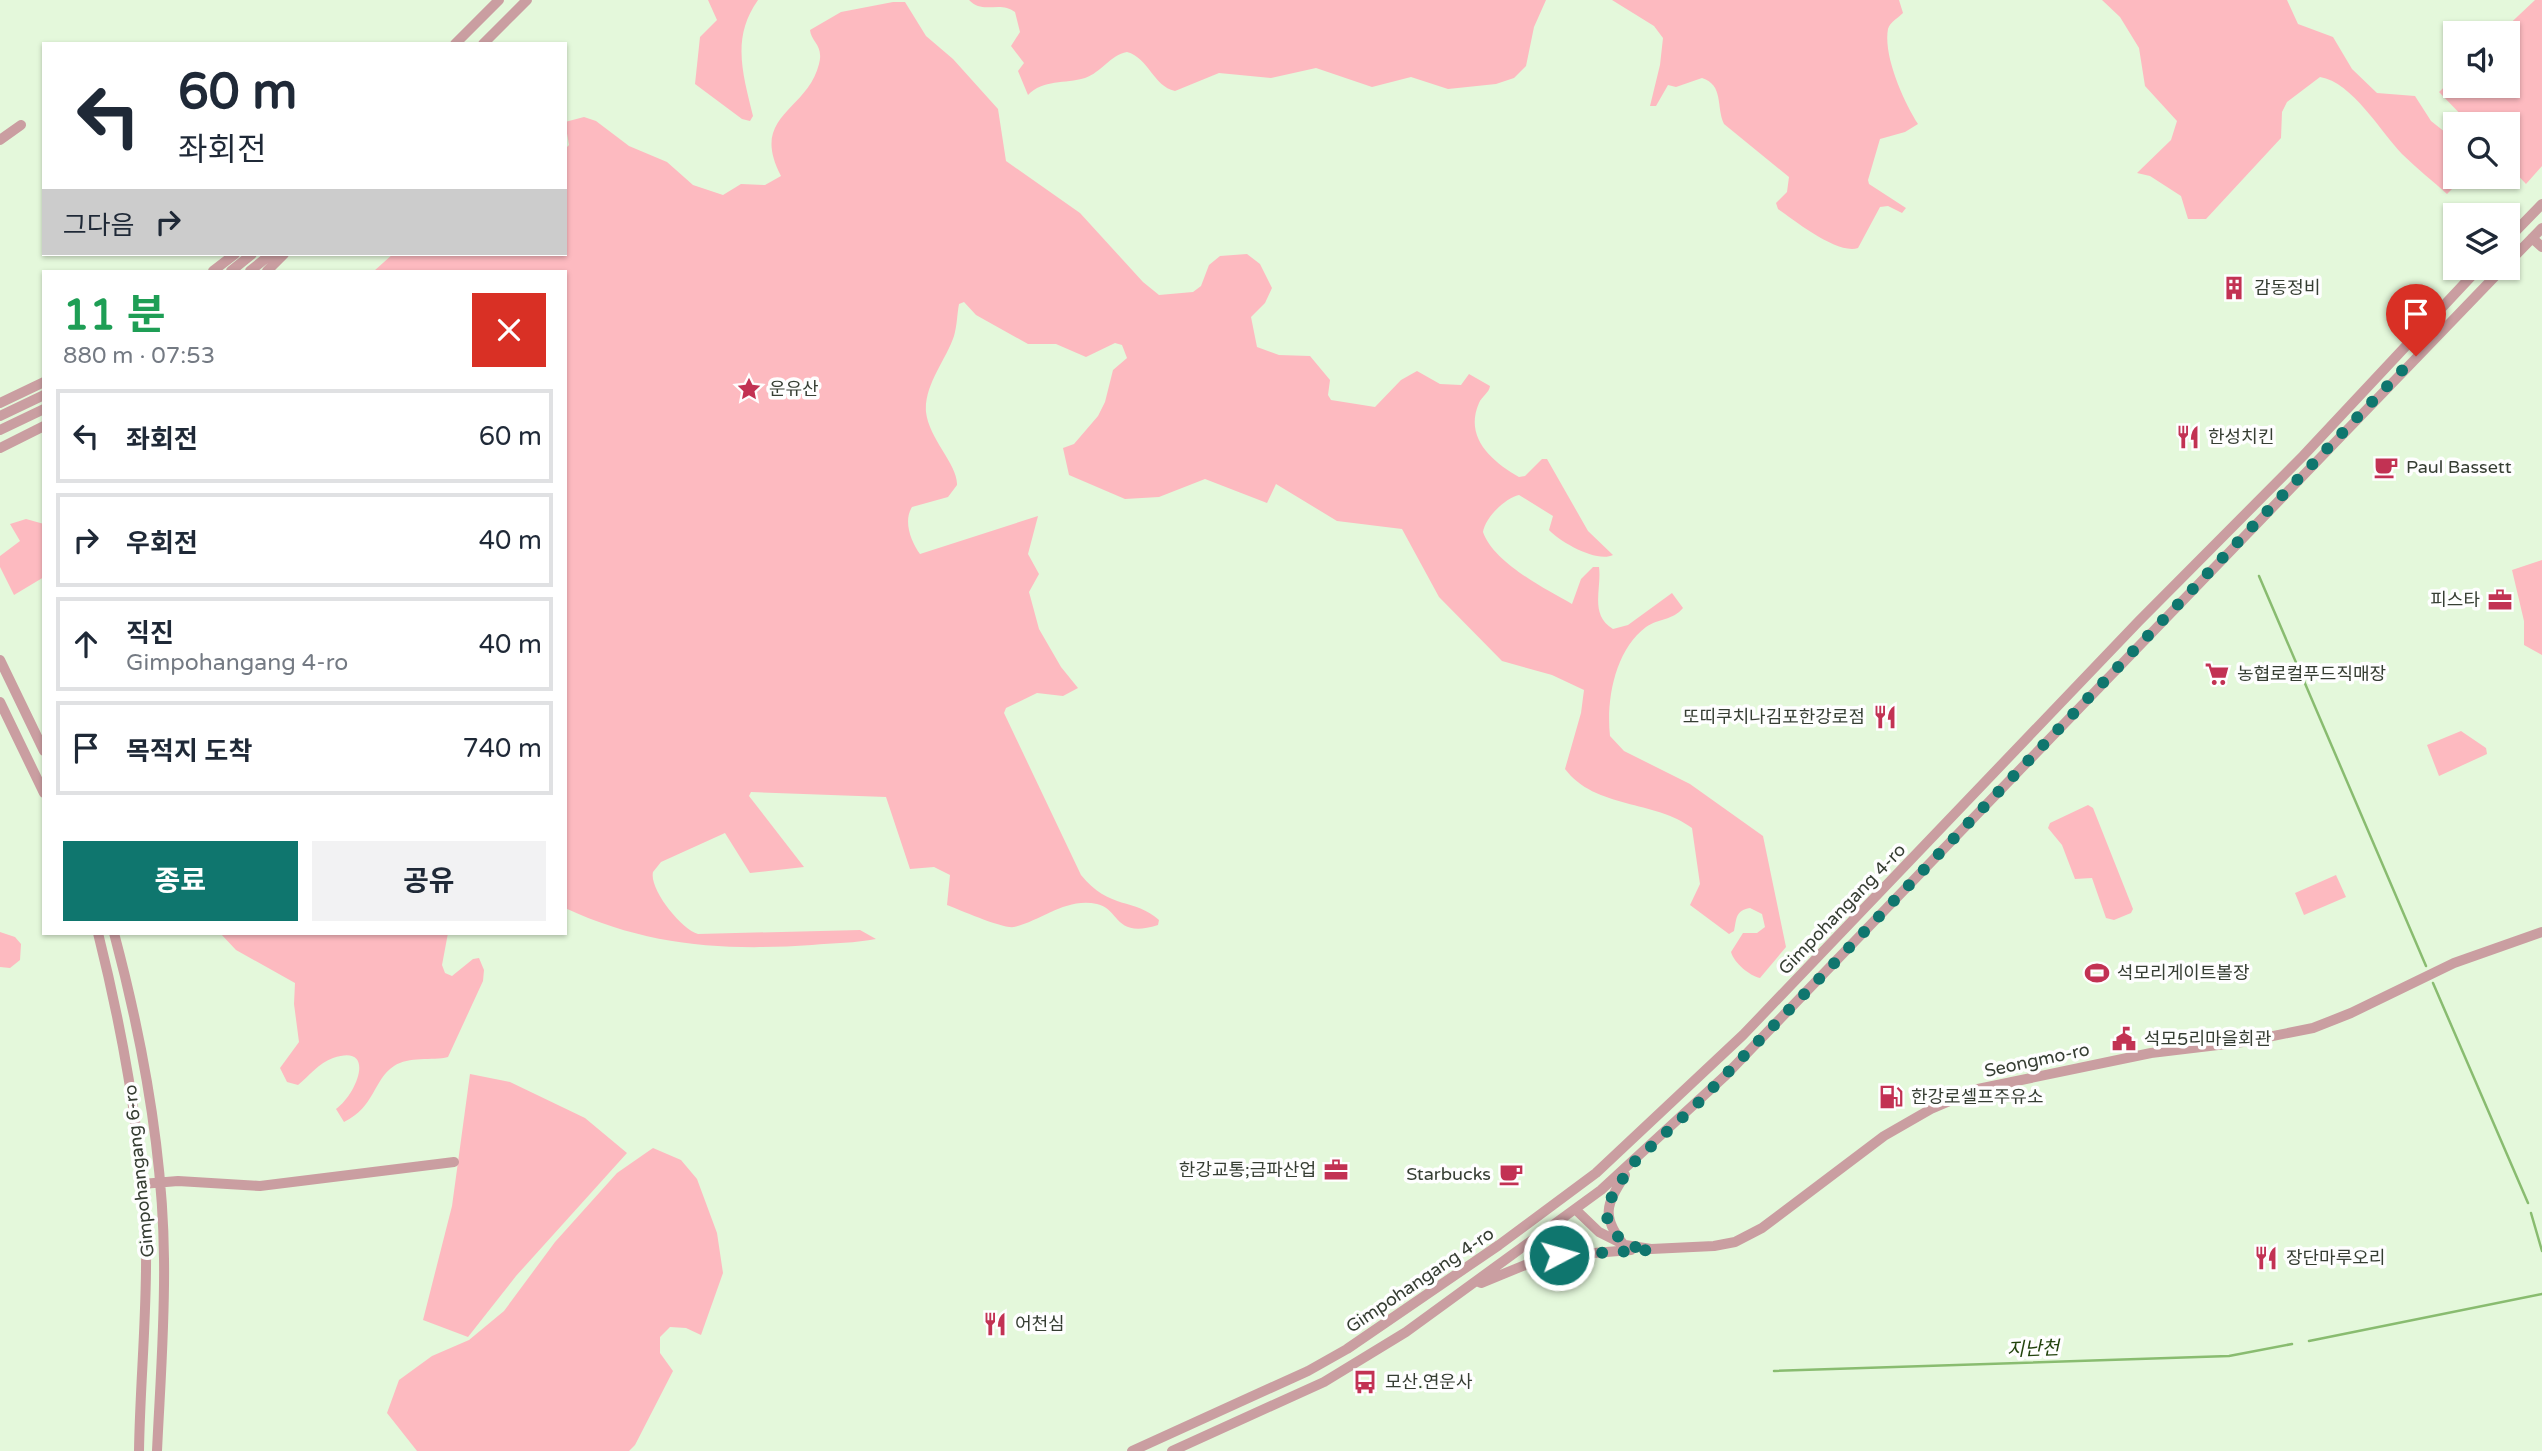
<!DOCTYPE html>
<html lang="ko">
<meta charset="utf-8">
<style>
:root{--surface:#fff;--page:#f2f2f3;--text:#1f2937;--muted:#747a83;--line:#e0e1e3;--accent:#0f766e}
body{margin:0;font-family:"Varela Round","Noto Sans KR",sans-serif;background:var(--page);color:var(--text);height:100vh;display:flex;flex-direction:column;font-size:26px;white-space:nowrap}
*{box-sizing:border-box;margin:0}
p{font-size:23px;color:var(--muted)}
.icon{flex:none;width:38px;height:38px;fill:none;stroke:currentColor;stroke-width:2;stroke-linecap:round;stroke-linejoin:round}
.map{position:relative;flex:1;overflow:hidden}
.sheet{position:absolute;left:42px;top:270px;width:525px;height:665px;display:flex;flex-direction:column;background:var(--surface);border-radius:0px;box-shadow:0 2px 5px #0004}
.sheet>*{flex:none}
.banner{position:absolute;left:42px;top:42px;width:525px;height:214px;border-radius:0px;box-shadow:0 2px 5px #0004;background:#fff;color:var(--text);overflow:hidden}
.tools{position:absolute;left:2443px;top:21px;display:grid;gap:14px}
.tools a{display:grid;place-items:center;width:77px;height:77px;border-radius:0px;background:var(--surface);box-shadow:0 2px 5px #0004;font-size:35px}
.pin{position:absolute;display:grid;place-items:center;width:60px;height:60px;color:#fff;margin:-72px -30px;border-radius:50% 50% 50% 0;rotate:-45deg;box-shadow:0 0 7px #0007}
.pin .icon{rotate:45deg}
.me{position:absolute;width:77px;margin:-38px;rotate:84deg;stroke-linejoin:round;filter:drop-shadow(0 0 5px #0008)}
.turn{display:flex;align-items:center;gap:24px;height:147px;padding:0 21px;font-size:32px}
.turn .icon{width:91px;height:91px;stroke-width:2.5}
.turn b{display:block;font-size:49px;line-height:60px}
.then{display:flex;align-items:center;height:66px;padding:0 21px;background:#0003;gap:14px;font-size:26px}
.round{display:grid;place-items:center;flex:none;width:74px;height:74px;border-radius:0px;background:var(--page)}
.headline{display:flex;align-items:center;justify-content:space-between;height:119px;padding:0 21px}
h1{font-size:42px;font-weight:700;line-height:52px;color:#1e9e55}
.primary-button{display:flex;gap:14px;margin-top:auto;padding:14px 21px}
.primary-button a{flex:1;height:80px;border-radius:0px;background:var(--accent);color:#fff;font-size:28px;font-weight:700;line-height:80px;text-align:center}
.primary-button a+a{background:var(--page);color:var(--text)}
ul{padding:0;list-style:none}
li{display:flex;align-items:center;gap:21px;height:94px;margin:0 14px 10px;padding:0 7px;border:4px solid var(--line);border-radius:0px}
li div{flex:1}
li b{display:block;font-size:26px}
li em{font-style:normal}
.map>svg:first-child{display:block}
.green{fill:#fdbac0}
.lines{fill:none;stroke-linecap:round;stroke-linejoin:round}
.stream{stroke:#89bc70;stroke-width:2.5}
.minor{stroke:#ca9ea1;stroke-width:10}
.route{stroke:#0f766e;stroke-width:12;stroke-dasharray:0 21.6}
.labels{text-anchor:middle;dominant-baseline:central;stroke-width:7;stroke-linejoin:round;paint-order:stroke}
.poi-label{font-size:18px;fill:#363e33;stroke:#fefefe;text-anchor:start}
.street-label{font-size:18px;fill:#363e33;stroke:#fefefe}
.water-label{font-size:19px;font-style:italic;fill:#21420c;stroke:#fefefe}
</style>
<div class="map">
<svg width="2542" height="1451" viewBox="0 0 2542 1451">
<rect width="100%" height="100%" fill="#e4f8db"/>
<path class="green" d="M708,0H758C731,38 743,74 753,116L750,121L742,119L695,84L700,37L717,20Z
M969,0H1546L1534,27L1526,66L1514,78L1496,84L1448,89L1411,77L1372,87L1316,68L1271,78L1219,73L1175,91C1153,86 1149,58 1127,52C1110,55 1102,72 1085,78C1065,84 1043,79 1028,95L1018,71L1024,63L1011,46L1020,32L1015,12C1000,0 983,15 969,0Z
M1612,0H1899L1903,13C1898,18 1890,22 1888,29C1883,56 1904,102 1918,124L1905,132L1880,139L1868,180L1869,184L1906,208L1902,213L1888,206L1880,207L1858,248C1838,255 1795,221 1778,209L1776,203L1787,192L1789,177L1724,124C1716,107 1724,85 1702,78L1676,87L1668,85L1656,106H1650L1660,65L1663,38L1654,26Z
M2102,0H2287L2298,24L2333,37L2352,69L2377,93L2415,96L2431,121L2455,140V177H2464L2447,194C2433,181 2416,168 2402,154C2381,132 2352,82 2320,77L2287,102L2282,112L2281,138L2206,219H2188L2181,196L2150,176L2137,173L2171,140L2177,121L2145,86L2139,48L2120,17Z
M2535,0H2542V166L2526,184L2508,165V124H2470L2439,92L2455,77V86H2508V33H2500Z
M893,2H905L926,36L953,59L998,109L1006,161L1080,213L1143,282L1159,295L1193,292L1201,286L1209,265L1220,256L1247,254L1260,264L1272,288L1265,303L1251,317L1257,347L1279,355L1310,356L1330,380L1328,395L1331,400L1375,407L1401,380L1417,371L1440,384L1461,385L1469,374L1490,386C1489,393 1482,396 1479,403C1464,437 1491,461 1519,477L1525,476L1542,459H1547L1588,531L1613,555C1597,563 1560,542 1549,530L1553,516L1519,495C1505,498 1485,518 1483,532C1493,562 1545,589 1572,604L1581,579L1593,567H1599C1602,588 1589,615 1613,629L1628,625L1672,593L1683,608C1672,621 1659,618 1646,627C1615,650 1606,700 1610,736L1624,751L1690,784L1763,836L1786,947L1760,978C1750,976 1734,963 1731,952L1743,933H1757L1765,927L1762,914L1750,908C1735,911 1737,918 1734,931L1729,934L1690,905L1700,884L1692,828C1655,800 1595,809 1565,769L1581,713L1584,690L1552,675L1502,661L1439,597L1402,529L1337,521L1276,484L1267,503L1205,479L1159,497L1125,499L1069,475L1063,448L1074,444L1098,416L1105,402L1113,370L1127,358L1122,345L1115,343L1086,357L1056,344H1028L976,315L964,302L959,304C957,315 957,326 954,336C946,360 924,385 926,412C929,439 958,465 957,485L948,497L912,507C903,521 911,542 920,554L1038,516L1028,554L1039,574L1029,592L1039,629L1061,667L1078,688L1063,696L1037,693L1006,708L1004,713L1081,875C1109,910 1135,898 1159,920L1158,925C1114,939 1120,909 1097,904C1066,897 1041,921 1014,927C1003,929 960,910 947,905L950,875L934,867L910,869L886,797L751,792L749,796L804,867L750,873L725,833L661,862L653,872C649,889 681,929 698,934L860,930L876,939C856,943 833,943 812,945C723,951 647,946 565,908V271H374L393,254H565V149L569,145L565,122L584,117L596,121L629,146L667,162L693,185L723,195L741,184L765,185L781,176C749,115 807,112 819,64C824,45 811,42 810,30L841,12Z
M26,519L44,524V577L14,595L0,567V556L20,541L10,524Z
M2542,560V655L2524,645V621L2512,570Z
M2461,731L2486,748L2487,754L2439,776L2427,745Z
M2088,805L2093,808L2133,909L2131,913L2114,920L2106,918L2092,878L2075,879L2062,845L2048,828L2050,823Z
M2336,875L2346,897L2304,915L2295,893Z
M0,932L15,937L21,944L20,960L10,968L0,967Z
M220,933H448L442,965L445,973L452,976L473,959L479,958L484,970L483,981L448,1057C432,1061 409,1056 394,1066C373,1080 375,1107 344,1122L336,1109C357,1094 377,1043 333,1058C319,1063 309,1076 298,1085L287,1082L280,1068L299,1042L294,1004L295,983L236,950Z
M470,1074L510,1082L585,1118L627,1153L516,1276L468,1337L423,1320L452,1206Z
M653,1148L681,1160L697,1179L717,1233L723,1273L701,1335L686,1328L670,1327L660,1337V1353L673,1371L635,1445L629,1451H417L387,1413L399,1380L432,1356L469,1340L504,1311L555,1242L617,1173Z"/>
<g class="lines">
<path class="stream" d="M2259,576L2426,966
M2433,983L2528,1203
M2531,1213L2542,1251
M2309,1341L2542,1294
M1774,1371L2229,1356L2292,1344"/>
<path class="minor" d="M455,44L499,0
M483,44L527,0
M0,140L21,125
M2532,238L2542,247
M2508,239L2542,204
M2508,263L2542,228
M213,271L235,254
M231,271L252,254
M250,271L271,254
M267,271L284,254
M0,403L44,382
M0,416L44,395
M0,430L44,409
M0,448L44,426
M0,660L44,751
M0,702L44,793
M98,933C124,1037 143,1141 146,1248C147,1316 140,1384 139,1451
M114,933C142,1038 163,1149 164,1259C165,1323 160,1387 157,1451
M142,1184L178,1181L260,1186L454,1162
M1575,1209L1599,1232L1625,1245L1651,1249L1714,1246L1735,1242L1762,1228L1884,1136L1931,1109L1978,1089L2151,1053L2243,1042L2313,1028L2351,1013L2454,963L2542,932
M1624,1245C1601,1216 1606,1205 1625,1175
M1481,1283L1545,1257L1631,1250
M1132,1451L1308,1371L1347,1349L1499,1245L1596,1173L1743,1035L2139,621L2303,456L2479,268
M1172,1451L1324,1382L1406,1332L1601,1190L1726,1075L2503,268"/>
</g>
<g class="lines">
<path class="route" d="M1559,1255L1651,1250L1625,1245L1610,1227L1607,1217L1612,1196L1632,1164L1697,1104L1819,979L2416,356"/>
</g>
<defs>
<g id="building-bare" transform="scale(1.89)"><path d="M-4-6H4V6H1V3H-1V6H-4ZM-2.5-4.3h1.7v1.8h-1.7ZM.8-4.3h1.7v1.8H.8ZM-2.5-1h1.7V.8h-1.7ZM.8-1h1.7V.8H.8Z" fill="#c23253" stroke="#fefefe" stroke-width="2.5" paint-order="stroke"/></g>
<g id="sight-bare" transform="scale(1.89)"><path d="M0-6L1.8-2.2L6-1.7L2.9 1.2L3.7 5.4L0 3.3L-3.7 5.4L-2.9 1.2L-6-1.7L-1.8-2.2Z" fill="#c23253" stroke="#fefefe" stroke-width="2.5" paint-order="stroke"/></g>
<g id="restaurant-bare" transform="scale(1.89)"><path d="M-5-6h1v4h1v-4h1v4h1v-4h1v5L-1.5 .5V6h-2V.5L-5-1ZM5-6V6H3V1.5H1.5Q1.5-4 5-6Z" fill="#c23253" stroke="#fefefe" stroke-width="2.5" paint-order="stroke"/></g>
<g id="cafe-bare" transform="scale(1.89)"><path d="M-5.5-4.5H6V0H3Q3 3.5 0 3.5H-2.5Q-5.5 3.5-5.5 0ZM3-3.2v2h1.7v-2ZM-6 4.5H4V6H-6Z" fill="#c23253" stroke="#fefefe" stroke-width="2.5" paint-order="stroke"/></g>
<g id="office-bare" transform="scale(1.89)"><path d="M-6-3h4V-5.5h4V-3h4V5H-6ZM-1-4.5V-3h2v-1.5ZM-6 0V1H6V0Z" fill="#c23253" stroke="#fefefe" stroke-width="2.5" paint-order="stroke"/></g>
<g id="supermarket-bare" transform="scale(1.89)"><path d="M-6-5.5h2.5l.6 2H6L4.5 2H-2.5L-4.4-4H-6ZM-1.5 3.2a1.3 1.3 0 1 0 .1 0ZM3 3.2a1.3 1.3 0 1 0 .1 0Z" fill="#c23253" stroke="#fefefe" stroke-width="2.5" paint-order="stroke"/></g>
<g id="stadium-bare" transform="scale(1.89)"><path d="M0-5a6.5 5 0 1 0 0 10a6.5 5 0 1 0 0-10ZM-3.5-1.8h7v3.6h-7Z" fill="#c23253" stroke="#fefefe" stroke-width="2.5" paint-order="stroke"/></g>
<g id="civic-bare" transform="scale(1.89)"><path d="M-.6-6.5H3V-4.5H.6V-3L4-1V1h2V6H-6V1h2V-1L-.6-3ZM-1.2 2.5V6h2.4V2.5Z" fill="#c23253" stroke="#fefefe" stroke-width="2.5" paint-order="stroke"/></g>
<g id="fuel-bare" transform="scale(1.89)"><path d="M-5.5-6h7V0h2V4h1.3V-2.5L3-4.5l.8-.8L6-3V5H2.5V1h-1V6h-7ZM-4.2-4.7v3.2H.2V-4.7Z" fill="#c23253" stroke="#fefefe" stroke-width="2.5" paint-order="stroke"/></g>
<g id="bus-bare" transform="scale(1.89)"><path d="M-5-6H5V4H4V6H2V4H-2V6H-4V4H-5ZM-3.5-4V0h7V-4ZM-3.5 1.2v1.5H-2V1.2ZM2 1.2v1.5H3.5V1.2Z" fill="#c23253" stroke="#fefefe" stroke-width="2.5" paint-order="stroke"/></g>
</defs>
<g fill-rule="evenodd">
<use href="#building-bare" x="2234" y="288"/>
<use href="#sight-bare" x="749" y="389"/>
<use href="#restaurant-bare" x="2188" y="437"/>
<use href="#cafe-bare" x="2386" y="467"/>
<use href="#office-bare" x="2500" y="600"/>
<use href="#supermarket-bare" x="2217" y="674"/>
<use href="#restaurant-bare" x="1885" y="717"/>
<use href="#stadium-bare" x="2097" y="973"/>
<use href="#civic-bare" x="2124" y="1039"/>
<use href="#fuel-bare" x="1891" y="1097"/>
<use href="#office-bare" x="1336" y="1170"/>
<use href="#cafe-bare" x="1511" y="1174"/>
<use href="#restaurant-bare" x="2266" y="1258"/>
<use href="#restaurant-bare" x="995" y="1324"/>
<use href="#bus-bare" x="1365" y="1382"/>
</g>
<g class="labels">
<g class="poi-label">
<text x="2254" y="288">감동정비</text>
<text x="769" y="389">운유산</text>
<text x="2208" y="437">한성치킨</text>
<text x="2406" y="467">Paul Bassett</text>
<text x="2480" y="600" text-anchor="end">피스타</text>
<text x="2237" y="674">농협로컬푸드직매장</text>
<text x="1865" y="717" text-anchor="end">또띠쿠치나김포한강로점</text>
<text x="2117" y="973">석모리게이트볼장</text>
<text x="2144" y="1039">석모5리마을회관</text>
<text x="1911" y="1097">한강로셀프주유소</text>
<text x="1316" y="1170" text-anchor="end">한강교통;금파산업</text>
<text x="1491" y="1174" text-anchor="end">Starbucks</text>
<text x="2286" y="1258">장단마루오리</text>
<text x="1015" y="1324">어천심</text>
<text x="1385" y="1382">모산.연운사</text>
</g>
<g class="street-label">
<text transform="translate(1842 909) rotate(-46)">Gimpohangang 4-ro</text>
<text transform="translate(2037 1060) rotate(-12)">Seongmo-ro</text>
<text transform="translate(139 1171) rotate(-96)">Gimpohangang 6-ro</text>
<text transform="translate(1420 1280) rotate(-34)">Gimpohangang 4-ro</text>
</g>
<g class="water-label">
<text transform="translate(2033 1349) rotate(-2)">지난천</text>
</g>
</g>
</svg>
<div class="tools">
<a><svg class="icon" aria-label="sound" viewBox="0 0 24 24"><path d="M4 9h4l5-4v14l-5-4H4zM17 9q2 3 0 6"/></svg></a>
<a><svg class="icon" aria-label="search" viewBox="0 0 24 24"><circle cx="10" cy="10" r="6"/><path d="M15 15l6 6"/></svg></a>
<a><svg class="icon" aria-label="layers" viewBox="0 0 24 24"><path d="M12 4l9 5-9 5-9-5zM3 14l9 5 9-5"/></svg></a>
</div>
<div class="pin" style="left:2416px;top:356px;background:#d93025"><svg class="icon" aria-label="arrive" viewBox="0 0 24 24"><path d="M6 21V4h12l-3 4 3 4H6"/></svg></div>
<svg class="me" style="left:1559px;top:1255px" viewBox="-20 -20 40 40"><circle r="17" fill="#0f766e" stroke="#fff" stroke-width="3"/><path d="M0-11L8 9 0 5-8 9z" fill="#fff"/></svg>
<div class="banner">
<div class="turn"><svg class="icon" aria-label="left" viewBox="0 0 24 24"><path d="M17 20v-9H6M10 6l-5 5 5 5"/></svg><div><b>60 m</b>좌회전</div></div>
<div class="then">그다음<svg class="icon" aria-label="right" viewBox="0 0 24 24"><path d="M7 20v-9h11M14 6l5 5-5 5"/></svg></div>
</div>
<section class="sheet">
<div class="headline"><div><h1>11 분</h1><p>880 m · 07:53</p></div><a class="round" style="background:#d93025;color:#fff"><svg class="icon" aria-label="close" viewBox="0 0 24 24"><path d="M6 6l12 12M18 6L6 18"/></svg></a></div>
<ul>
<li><svg class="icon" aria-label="left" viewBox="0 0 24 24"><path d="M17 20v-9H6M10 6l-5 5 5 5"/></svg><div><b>좌회전</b></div><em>60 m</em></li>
<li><svg class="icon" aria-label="right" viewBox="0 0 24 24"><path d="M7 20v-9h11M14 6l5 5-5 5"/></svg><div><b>우회전</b></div><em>40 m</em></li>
<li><svg class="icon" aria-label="ahead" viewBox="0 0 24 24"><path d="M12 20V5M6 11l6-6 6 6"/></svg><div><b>직진</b><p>Gimpohangang 4-ro</p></div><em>40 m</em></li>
<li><svg class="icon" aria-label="arrive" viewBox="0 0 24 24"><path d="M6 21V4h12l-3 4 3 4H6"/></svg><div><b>목적지 도착</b></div><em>740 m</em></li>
</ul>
<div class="primary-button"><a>종료</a><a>공유</a></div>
</section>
</div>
